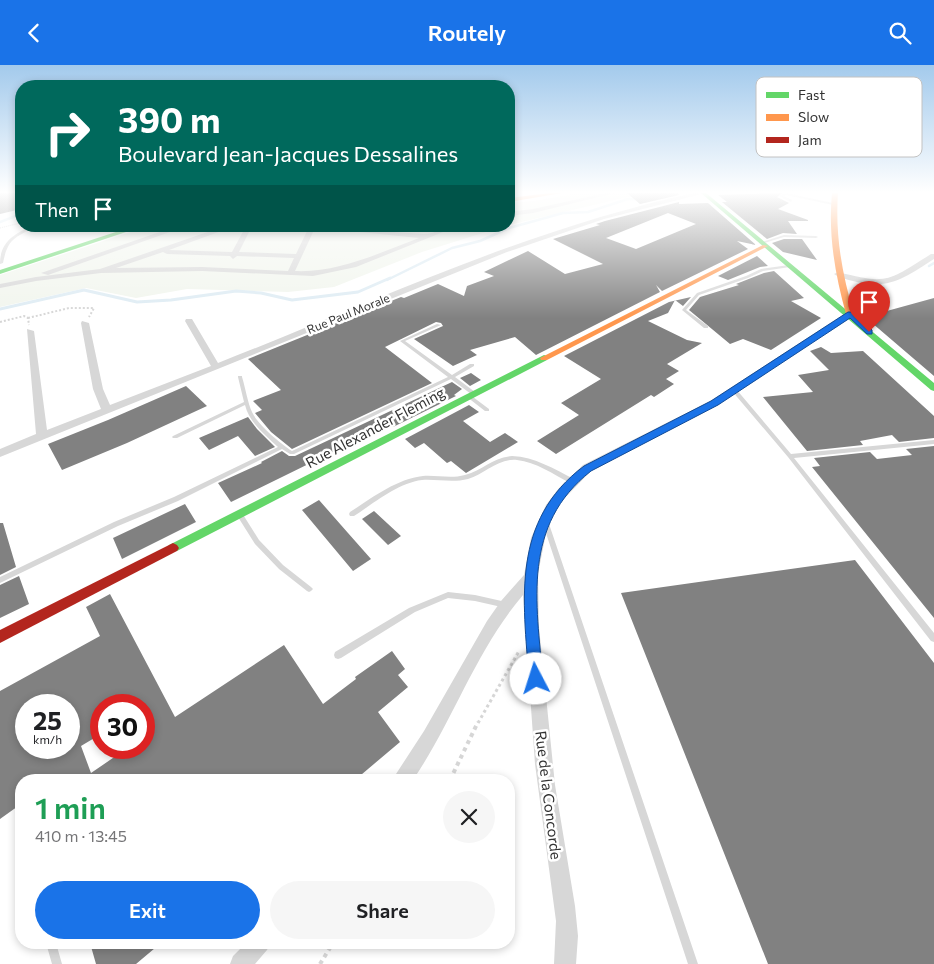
<!DOCTYPE html>
<meta charset="utf-8">
<style>
:root{--surface:#fff;--page:#f6f6f6;--text:#202124;--muted:#757577;--accent:#1a73e8}
body{margin:0;font-family:Commissioner,sans-serif;background:var(--page);color:var(--text);height:100vh;display:flex;flex-direction:column;font-size:19px;white-space:nowrap}
*{box-sizing:border-box;margin:0}
p{font-size:16px;color:var(--muted)}
.icon{flex:none;width:28px;height:28px;fill:none;stroke:currentColor;stroke-width:2;stroke-linecap:round;stroke-linejoin:round}
.map{position:relative;flex:1;overflow:hidden}
.sheet{position:absolute;left:15px;top:709px;width:500px;height:175px;display:flex;flex-direction:column;background:var(--surface);border-radius:20px;box-shadow:0 2px 8px #0003}
.sheet>*{flex:none}
.top-card{position:absolute;left:15px;top:15px;width:500px;height:152px;border-radius:20px;box-shadow:0 2px 8px #0003;background:#00695c;color:#fff;overflow:hidden}
.speed{position:absolute;left:15px;top:629px;display:flex;gap:10px;font-size:25px;font-weight:700;text-align:center}
.speed>*{display:grid;place-content:center;width:65px;height:65px;border-radius:50%;background:var(--surface);box-shadow:0 2px 8px #0003;line-height:1}
.speed small{font-size:12px;font-weight:400}
.speed .limit{border:8px solid #d22;background:#fff;color:#111}
.pin{position:absolute;display:grid;place-items:center;width:42px;height:42px;color:#fff;margin:-51px -21px;border-radius:50% 50% 50% 0;rotate:-45deg;box-shadow:0 0 5px #0007}
.pin .icon{rotate:45deg}
.me{position:absolute;width:55px;margin:-28px;rotate:355deg;stroke-linejoin:round;filter:drop-shadow(0 0 4px #0008)}
.turn{display:flex;align-items:center;gap:18px;height:105px;padding:0 20px;font-size:22px}
.turn .icon{width:65px;height:65px;stroke-width:2.5}
.turn b{display:block;font-size:35px;line-height:42px}
.then{display:flex;align-items:center;height:48px;padding:0 20px;background:#0003;gap:10px;font-size:19px}
.round{display:grid;place-items:center;flex:none;width:52px;height:52px;border-radius:26px;background:var(--page)}
.overview{display:flex;align-items:center;justify-content:space-between;height:85px;padding:0 20px}
h1{font-size:30px;font-weight:600;line-height:38px;color:#1e9e55}
.action{display:flex;gap:10px;margin-top:auto;padding:10px 20px}
.action a{flex:1;height:58px;border-radius:30px;background:var(--accent);color:#fff;font-size:20px;font-weight:600;line-height:58px;text-align:center}
.action a+a{background:var(--page);color:var(--text)}
header{display:flex;justify-content:space-between;align-items:center;height:65px;padding:0 20px;background:var(--accent);color:#fff;font-size:22px;font-weight:600}
.map>svg:first-child{display:block}
.green{fill:#f1f5ed}
.lines{fill:none;stroke-linecap:round;stroke-linejoin:round}
.stream-far1{stroke:#ddebf3;stroke-width:2.5}
.stream{stroke:#ddebf3;stroke-width:3}
.building{fill:#818181;fill-rule:evenodd}
.path-far3{stroke:#d6d6d6;stroke-width:1;stroke-dasharray:1 1;stroke-linecap:butt}
.path-far2{stroke:#d6d6d6;stroke-width:2;stroke-dasharray:2 2;stroke-linecap:butt}
.path-far1{stroke:#d6d6d6;stroke-width:3;stroke-dasharray:3 3;stroke-linecap:butt}
.path{stroke:#d6d6d6;stroke-width:4;stroke-dasharray:4 4;stroke-linecap:butt}
.lane{fill:#d7d7d7;fill-rule:evenodd}
.street{fill:#d7d7d7;fill-rule:evenodd}
.fast{fill:#63d668;fill-rule:evenodd}
.slow{fill:#ff974d;fill-rule:evenodd}
.jam{fill:#b3261e;fill-rule:evenodd}
.route{fill:#1a73e8;stroke:#114b97}
.labels{text-anchor:middle;dominant-baseline:central;stroke-width:5;stroke-linejoin:round;paint-order:stroke}
.far-street-label{font-size:12px;fill:#333;stroke:#fff}
.street-label{font-size:15px;fill:#333;stroke:#fff}
.key{fill:#fff;stroke:#c2c2c2;stroke-width:1}
.key-label{font-size:14px;fill:#333}
</style>
<header><svg class="icon" aria-label="back" viewBox="0 0 24 24"><path d="M15 5l-7 7 7 7"/></svg>Routely<svg class="icon" aria-label="search" viewBox="0 0 24 24"><circle cx="10" cy="10" r="6"/><path d="M15 15l6 6"/></svg></header>
<div class="map">
<svg width="934" height="899" viewBox="0 0 934 899">
<rect width="100%" height="100%" fill="#fff"/>
<path class="green" d="M578,128H656L623,133L509,160V138L534,136Z
M149,161H505L422,187L334,222L288,227L187,224L136,233L86,223L0,242V210Z"/>
<g class="lines">
<path class="stream-far1" d="M0,157L21,149
M929,201L934,198
M387,215L452,183L480,176L509,163L563,148L588,147L628,134H639"/>
<path class="stream" d="M0,244L84,225L137,237L171,235L236,226L261,228L292,235L358,227L390,213"/>
</g>
<path class="building" d="M0,128H21V144L0,149Z
M627,128H678L679,130L640,139Z
M782,128L777,132L789,138L778,144L808,155V156H788L797,169L783,168L767,174L722,137H727L718,130Z
M679,137V139L708,138L756,180L737,176L748,184L662,226L656,220L660,227L536,290L515,272L470,285L477,290L453,301L414,274L443,261L441,258L436,257L385,282L432,318L292,384L271,367L255,348L262,345L253,336L281,325L248,294L401,232L404,233L438,219L464,231L467,221L494,211L484,207L528,186L565,209L603,199L553,174L600,160L596,159L605,156ZM668,148L696,159L636,184L606,173Z
M784,174H802L817,195L783,187L772,178Z
M757,191L768,201L760,202L728,215L718,211Z
M774,206L804,233L791,236L821,253L771,285L743,274L730,279L689,245L700,232L739,220L736,219L764,208Z
M691,232L683,241L675,235L668,248L648,256L687,275L702,278L667,299L679,306L666,314L674,319L654,332L651,330L556,389L537,376L579,350L561,338L601,314L564,291L669,237Z
M934,233V311L865,252Z
M821,282L831,288L863,286L934,351V373L899,377L892,370L860,376L863,380L807,386L763,332L813,327L798,310L829,305L810,286Z
M471,308L481,315L470,321L460,313Z
M452,317L462,324L454,330L456,331L393,362L390,359L231,437L218,418L262,398L261,397L282,386L289,391H295Z
M186,321L207,341L127,378L62,405L48,379L108,355Z
M469,340L479,347L463,356L490,377L505,368L518,377L466,408L451,396L447,398L424,378L415,383L405,374Z
M248,352L257,364L275,382L255,391L238,371L209,385L199,373Z
M934,381V553L812,402L820,401L814,393L870,387L877,394L912,390L906,384Z
M319,435L348,468L371,494L353,506L302,445Z
M185,439L196,457L122,494L113,473Z
M374,446L401,471L388,480L362,454Z
M0,458H3L16,502L0,510Z
M855,495L934,598V899H768L621,528Z
M19,511L29,539L0,553V520Z
M110,529L175,652L284,580L323,639L356,614L355,612L392,586L405,604L398,610L408,622L378,647L400,677L355,715H21V739L0,754V626L100,571L86,542ZM26,640H69V682H26ZM101,640H144V661L148,670L144,673V682H129L91,708L81,681L101,669Z
M90,878H161L136,899H96Z"/>
<g class="lines">
<path class="path-far3" d="M0,163L20,158"/>
<path class="path-far2" d="M28,253L69,243H94L89,252
M0,257L24,251L28,253L29,260"/>
<path class="path-far1" d="M478,658L519,586"/>
<path class="path" d="M450,715L478,657
M320,899L333,878"/>
<path class="lane" d="M786,128L833,138L835,139L833,140L786,130L783,131L792,135L791,137L779,131Z
M32,161H36C16,173 8,172 3,198L0,199C0,177 14,169 32,161Z
M784,170L816,171L818,172L816,173L784,172L761,179L759,178Z
M789,200H790V202L763,206L748,213L699,230L686,245L708,261V263H704L682,245L697,228L746,211L761,204Z
M437,259L441,260L405,276L452,310L470,299H474V301L455,312L475,327V329H471L451,314L294,389H290L282,384L178,436L118,461L0,518V512L114,457L174,432L278,382C265,370 249,357 245,340L177,373H173L172,372L173,371L244,337L238,312V311H242V312C245,321 248,339 252,347C258,360 280,378 292,386L448,312L400,276Z
M734,323L736,324L791,389L934,375V379L794,393L934,568V577L931,576L788,392L732,326V324Z
M469,329L489,344V346H485L467,332L466,331Z
M512,391C535,392 554,404 574,414L575,416L574,418H570C553,409 536,397 517,395C498,393 485,409 468,414C453,418 437,414 422,415C398,418 374,438 354,451H350L349,449L350,447C372,433 396,414 423,411C437,410 451,414 465,410C483,405 492,393 512,391Z
M238,448H242L259,475L283,500L311,522L313,524L311,526L309,527L307,526L279,504L255,479L238,452L237,450Z
M543,454H547L548,456L698,899H688L542,456Z
M448,527L475,530L506,537L509,538L510,540L509,542L506,543L475,536L448,533L415,547L341,593L338,594L335,593L334,590L335,587L409,543Z
M46,878H56L62,899H52Z"/>
<path class="street" d="M606,128H615L533,148L509,151V147L533,144Z
M695,128H705L604,154L507,187L0,392V384L36,369L27,264L34,266L47,365L101,344L93,324L81,258L82,256L89,258L103,324L110,340L211,301L185,256L186,254H192L218,298C376,236 529,163 695,128Z
M177,161H187L48,210L41,208Z
M225,161H235L169,185L232,187L246,161H252L239,187L296,189L308,164L303,161C343,161 384,167 424,169C435,169 446,161 458,161L356,202L313,211L202,206L101,208L36,216L0,223V219L36,212L100,204ZM314,165L321,167L350,166L419,173C379,188 338,208 295,206ZM163,187L167,189L230,191L233,194L237,191L294,193L288,206L202,202L116,203Z
M931,189H934V194C907,211 890,225 857,217C849,215 840,213 834,209L838,207C888,220 888,216 931,189Z
M847,247L854,249L718,340L591,406L561,437L547,463L538,509L539,562L555,720L575,841L578,871L576,899H554L556,856L535,699L523,530C476,585 453,656 413,715H393L396,709L424,666L487,556L501,536L524,510L531,473L546,440L559,423L583,400L710,336Z
M246,878H271L267,885L255,899H230L233,891Z"/>
<path class="fast" d="M701,128H706L934,318V326L931,325Z
M134,161H144L0,209V205Z
M544,290L547,291V295L177,486H169L167,483L169,480Z"/>
<path class="slow" d="M550,128H562L509,137V133Z
M832,128H838C835,170 842,209 854,249L850,251L846,249C835,209 828,170 832,128Z
M763,180L768,181L547,295H541L540,293Z"/>
<path class="jam" d="M173,478L177,480L179,483L177,486L0,578V565Z"/>
</g>
<linearGradient id="sky" x2="0" y2="1"><stop stop-color="#a3caec"/><stop offset="0.5" stop-color="#fff"/><stop offset="1" stop-color="#fff" stop-opacity="0"/></linearGradient>
<rect width="934" height="254" fill="url(#sky)"/>
<path class="route" d="M848,247H853L872,265V269H867L850,253L718,340L591,406C522,460 536,537 543,614L541,619L536,621L531,619L529,614C523,534 511,456 584,401L711,336Z"/>
<g class="labels">
<g class="far-street-label">
<text transform="translate(348 248) rotate(-22)">Rue Paul Morale</text>
</g>
<g class="street-label">
<text transform="translate(375 362) rotate(-28)">Rue Alexander Fleming</text>
<text transform="translate(549 730) rotate(83)">Rue de la Concorde</text>
</g>
</g>
<rect x="756" y="12" width="166" height="80" rx="8" class="key"/>
<rect x="766" y="27" width="23" height="6" fill="#63d668"/>
<rect x="766" y="49" width="23" height="7" fill="#ff974d"/>
<rect x="766" y="72" width="23" height="6" fill="#b3261e"/>
<g class="key-label">
<text x="798" y="35">Fast</text>
<text x="798" y="57">Slow</text>
<text x="798" y="80">Jam</text>
</g>
</svg>
<div class="speed"><div>25<small>km/h</small></div><div class="limit">30</div></div>
<div class="pin" style="left:869px;top:267px;background:#d93025"><svg class="icon" aria-label="arrive" viewBox="0 0 24 24"><path d="M6 21V4h12l-3 4 3 4H6"/></svg></div>
<svg class="me" style="left:536px;top:614px" viewBox="-20 -20 40 40"><circle r="19" fill="#fff"/><path d="M0-13L10 11 0 6-10 11z" fill="#1a73e8"/></svg>
<div class="top-card">
<div class="turn"><svg class="icon" aria-label="right" viewBox="0 0 24 24"><path d="M7 20v-9h11M14 6l5 5-5 5"/></svg><div><b>390 m</b>Boulevard Jean-Jacques Dessalines</div></div>
<div class="then">Then<svg class="icon" aria-label="arrive" viewBox="0 0 24 24"><path d="M6 21V4h12l-3 4 3 4H6"/></svg></div>
</div>
<section class="sheet">
<div class="overview"><div><h1>1 min</h1><p>410 m · 13:45</p></div><a class="round"><svg class="icon" aria-label="close" viewBox="0 0 24 24"><path d="M6 6l12 12M18 6L6 18"/></svg></a></div>
<div class="action"><a>Exit</a><a>Share</a></div>
</section>
</div>
